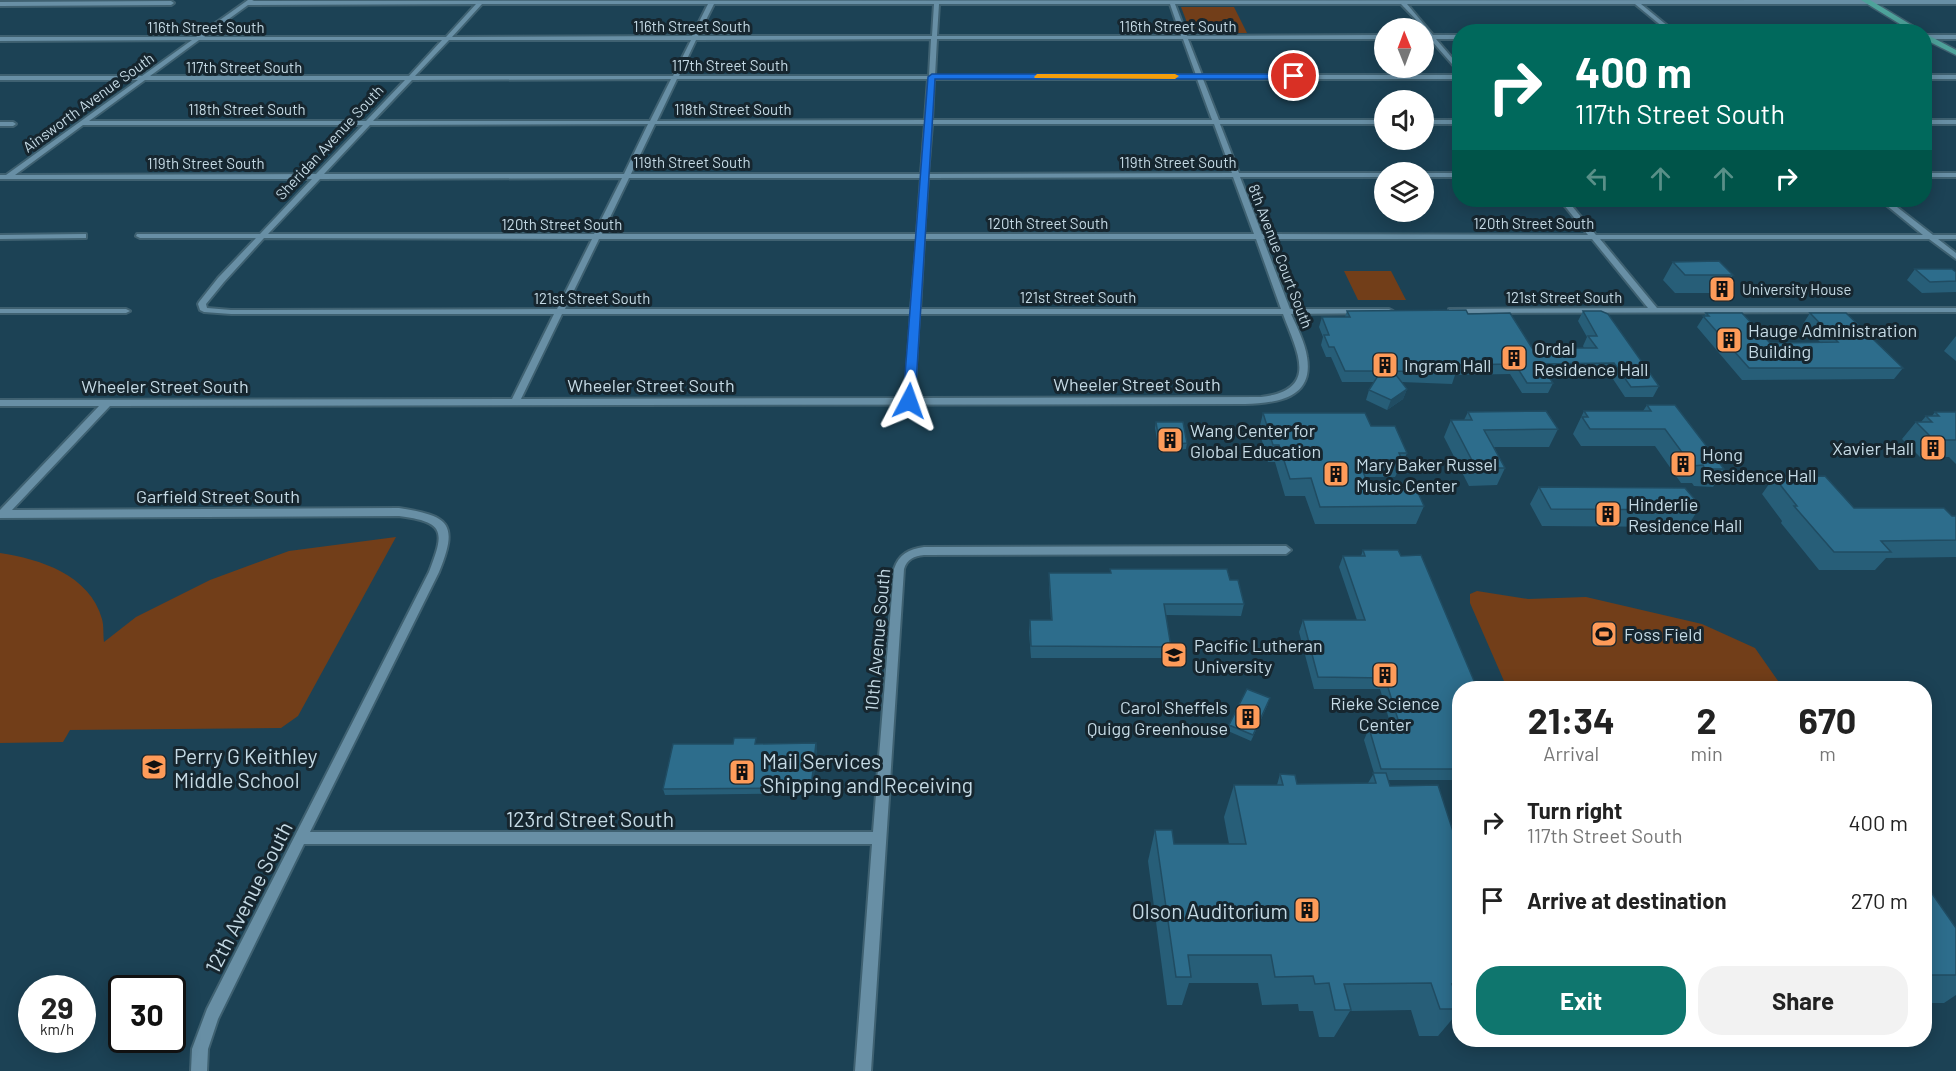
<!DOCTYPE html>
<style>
:root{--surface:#fff;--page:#f2f2f2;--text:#222;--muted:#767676;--accent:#0f766e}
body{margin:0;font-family:Barlow,sans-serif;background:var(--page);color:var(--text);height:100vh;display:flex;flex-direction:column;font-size:22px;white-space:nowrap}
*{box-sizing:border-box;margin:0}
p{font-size:20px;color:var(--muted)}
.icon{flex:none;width:33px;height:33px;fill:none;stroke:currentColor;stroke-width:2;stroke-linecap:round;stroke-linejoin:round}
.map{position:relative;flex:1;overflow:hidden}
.sheet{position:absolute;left:1452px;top:681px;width:480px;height:366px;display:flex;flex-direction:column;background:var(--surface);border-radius:24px;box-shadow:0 3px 15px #0003}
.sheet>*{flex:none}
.banner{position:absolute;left:1452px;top:24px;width:480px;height:183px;border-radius:24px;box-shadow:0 3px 15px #0003;background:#00695c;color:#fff;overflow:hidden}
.needle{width:39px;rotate:359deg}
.tools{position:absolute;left:1374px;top:18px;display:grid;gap:12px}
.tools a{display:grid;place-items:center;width:60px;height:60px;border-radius:50%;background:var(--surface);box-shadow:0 3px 15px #0003;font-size:30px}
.speed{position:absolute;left:18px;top:975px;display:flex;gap:12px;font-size:30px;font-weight:700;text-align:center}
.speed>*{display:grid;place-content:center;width:78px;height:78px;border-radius:50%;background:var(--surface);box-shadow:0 3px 15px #0003;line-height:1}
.speed small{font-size:15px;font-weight:400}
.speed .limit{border:3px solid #111;border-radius:9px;background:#fff;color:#111}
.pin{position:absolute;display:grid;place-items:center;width:51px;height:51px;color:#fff;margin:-26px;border:3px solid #fff;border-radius:50%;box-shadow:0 2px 6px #0007}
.me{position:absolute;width:66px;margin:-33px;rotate:4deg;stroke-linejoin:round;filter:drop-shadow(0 0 4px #0008)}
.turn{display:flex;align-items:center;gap:21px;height:126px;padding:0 24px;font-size:27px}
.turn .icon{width:78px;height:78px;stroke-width:2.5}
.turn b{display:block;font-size:42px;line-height:51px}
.lanes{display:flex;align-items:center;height:57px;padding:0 24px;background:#0003;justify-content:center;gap:30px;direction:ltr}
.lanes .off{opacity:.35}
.eta{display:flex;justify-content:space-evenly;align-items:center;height:102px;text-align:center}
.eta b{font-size:36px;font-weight:700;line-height:42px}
.action{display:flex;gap:12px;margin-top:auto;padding:12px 24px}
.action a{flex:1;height:69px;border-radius:24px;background:var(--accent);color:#fff;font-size:24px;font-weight:700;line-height:69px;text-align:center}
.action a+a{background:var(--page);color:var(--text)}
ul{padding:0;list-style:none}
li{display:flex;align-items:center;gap:18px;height:78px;padding:0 24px}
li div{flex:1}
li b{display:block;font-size:22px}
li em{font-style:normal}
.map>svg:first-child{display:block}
.green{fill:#723e19}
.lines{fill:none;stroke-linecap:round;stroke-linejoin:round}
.minor-casing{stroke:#3f6171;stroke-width:4}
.major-casing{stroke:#3f6171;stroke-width:3}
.minor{fill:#688fa5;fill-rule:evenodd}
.major{fill:#4ea39b;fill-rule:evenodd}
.wall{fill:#275e78}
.shaded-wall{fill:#204c62}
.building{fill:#2d6d8c;stroke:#204c62;stroke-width:1.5}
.route{fill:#1a73e8;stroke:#114b97;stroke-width:1.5}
.slow{fill:#f59e0b}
.labels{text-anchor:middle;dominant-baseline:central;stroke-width:6;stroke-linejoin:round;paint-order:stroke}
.far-street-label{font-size:15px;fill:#c5dae5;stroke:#16262f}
.far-poi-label{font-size:15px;fill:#c5dae5;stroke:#16262f;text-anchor:start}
.poi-label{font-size:18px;fill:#c5dae5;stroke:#16262f;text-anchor:start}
.street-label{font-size:18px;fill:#c5dae5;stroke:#16262f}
.near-poi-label{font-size:21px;fill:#c5dae5;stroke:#16262f;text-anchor:start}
.near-street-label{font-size:21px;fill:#c5dae5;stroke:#16262f}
</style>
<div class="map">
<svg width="1956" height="1071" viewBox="0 0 1956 1071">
<rect width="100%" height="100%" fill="#1c4255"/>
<path class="green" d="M1181,7H1234L1247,33H1191Z
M1344,271H1391L1406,300H1358Z
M396,537L298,716L281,728L70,730L63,742L0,743V553C40,559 90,575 102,619C104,626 103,635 104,642L136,617L210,580L289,551Z
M1477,591L1528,599L1586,597L1702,624L1755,648L1783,688H1507L1470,603V594Z"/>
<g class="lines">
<g class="minor-casing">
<path id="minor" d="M248,0H254L252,1L1956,0V4H1641L1675,32H1669L1635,4H1407L1433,35H1460V39H1436L1460,67V73L1430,39L1425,38V36L1427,35L1424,28L1401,4H1175L1187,36L1384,35V39H1188L1202,75H1460V79H1203L1219,120H1384V124H1220L1239,173H1384V177H1240L1262,234L1588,235L1560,200H1567L1596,235H1923L1880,200H1888L1933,235H1956V239H1938L1956,253V259L1929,239H1600L1657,308H1956V312L1452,313H1449V309L1648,308L1592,239H1263L1290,309H1389L1393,311L1389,313L1291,314C1297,327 1305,343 1307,357C1314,399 1276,403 1245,404L110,406L12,510L399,508C449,516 459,523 439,572L310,832H873L894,569C899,554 909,549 924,547L1286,546L1291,550L1286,554L924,555C914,556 907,559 904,569L871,1071H855L872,844H304L218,1019L208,1049L207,1071H191L192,1049L207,1009L429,572C445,531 445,522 399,516L0,518V510L99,406H0V400L512,399L554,314H231L204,312L200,310L198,304L199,302L218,278L256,238H140L136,236L137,234H260L312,179H0V175H6L138,80H0V76H142L192,40L0,41V37H196ZM476,4L446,37H204L248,5ZM482,4H708L692,36L452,37ZM714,4H934L932,36H698ZM939,4H1170L1181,36H937ZM931,39L929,76H679L696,40ZM937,39H1183L1196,75L935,76ZM199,40H442L409,76H150ZM449,40H691L673,76H415ZM671,79L650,121H373L412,80ZM677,79H928L925,120L657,121ZM934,79H1197L1212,120H932ZM145,80H405L366,121H89ZM648,124L624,174H324L370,125ZM655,124H925L921,174H631ZM932,124H1214L1232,173L928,174ZM83,125H363L316,174L15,175ZM1233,177L1254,234H924L928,178ZM622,178L594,234H268L320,179ZM629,178H921L917,234H602ZM264,238L592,239L557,309L231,310L207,308L206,304L224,282ZM599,239H917L911,309H565ZM924,239H1256L1281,309H920ZM562,314H911L905,398L521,399ZM919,314H1283C1297,352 1320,390 1261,397L914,398Z
M0,2L171,1L174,3L171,5L0,6Z
M1924,35H1956V39H1924Z
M1924,75H1956V79H1924Z
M1424,120H1460V124H1424Z
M1924,120H1956V124H1924Z
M0,122H13L16,124L13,126H0Z
M1424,173H1460V177H1424Z
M1924,173H1956V177H1924Z
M83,234H86V238L0,239V235Z
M0,309H126L130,311L126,313H0Z"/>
</g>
<g class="major-casing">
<path id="major" d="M1861,0H1870L1923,32H1913Z
M1924,33L1956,50V55L1924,39Z"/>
</g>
<use href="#minor" class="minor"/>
<use href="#major" class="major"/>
</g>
<path class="wall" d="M1673,262L1733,275L1722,293H1675L1663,280Z
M1915,269L1956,272V292L1922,293L1907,280Z
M1347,311L1468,314L1532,348H1584L1583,346L1587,337L1578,321L1583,311L1659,386L1653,397H1625L1609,373L1547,374L1553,383L1548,393H1522L1510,374L1455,375L1452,384L1401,382L1407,389L1403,399L1387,410L1366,400L1369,390L1374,382H1342L1331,357H1326L1321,345L1323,337L1319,327L1322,317H1345Z
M1706,313L1770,343L1820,342L1803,324L1810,313L1903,368L1894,379L1742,380L1697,327Z
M1956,336V361L1944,351Z
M1647,405L1724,469L1713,487L1694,486L1692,483H1681L1655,446H1581L1573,434L1584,411H1643Z
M1468,412L1558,429L1549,447H1494L1505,468L1497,485L1469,486L1444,437L1451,420H1464Z
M1935,412H1956V464L1949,457H1920L1902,439L1916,422H1921L1926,416H1932Z
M1263,413L1371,426L1407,453L1400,470L1398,471L1395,477H1365L1369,486L1424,506L1416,524H1315L1305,496H1285L1275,462H1268L1259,430Z
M1156,422L1187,443L1186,449L1159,452L1155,428Z
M1774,477L1854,508L1956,516V557L1886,558L1875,570H1819L1781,523L1782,521L1762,494Z
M1539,487L1697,502L1695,505L1698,510L1687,527L1542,526L1530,504Z
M1363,550L1460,688V780H1388L1390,786L1460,853V1000H1457L1460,1010L1438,1036H1419L1411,1010L1350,1011L1334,1037H1319L1313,1011H1299L1298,1004L1262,1005L1258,983H1189L1182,1005H1167L1148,861L1155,830L1174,844H1229L1224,817L1234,785H1277L1280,774L1297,784L1368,783L1374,773L1364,740L1369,728L1392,729L1380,689H1314L1299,632L1303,620H1357L1339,567L1343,556H1361Z
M1110,569L1230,580L1244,604L1241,616L1166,615L1171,647L1168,658H1031L1029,632L1030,620H1051L1049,585V573H1110Z
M1268,704L1251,741L1228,731L1229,725Z
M816,743L817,748L812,793L665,795L663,789L757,744Z
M1924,882L1956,928V995L1944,1003H1924Z"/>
<path class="shaded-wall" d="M1407,389L1403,399L1387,410L1391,400Z
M816,743L817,748L812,793L811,788Z"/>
<path class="building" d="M1719,261L1733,275H1685L1673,262Z
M1915,269H1952L1956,272V281L1930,282Z
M1466,310L1468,314L1510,313L1532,348H1597L1588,336H1597L1583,311H1601L1608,314L1659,386L1631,387L1614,363L1540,364L1553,383H1527L1515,364L1451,365L1456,373L1393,371L1407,389L1391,400L1369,390L1381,371H1345L1334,347H1329L1324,335H1329L1322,317H1350L1347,311Z
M1706,313H1742L1770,343L1838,342L1810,313H1846L1903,368H1749L1703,316H1709Z
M1647,405H1675L1724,469H1705L1703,465L1692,466L1665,429H1590L1582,417H1588L1584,411H1651Z
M1546,411L1558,429L1484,430L1505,468H1476L1451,420H1472L1468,412Z
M1935,412H1956V440H1934L1916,422H1932L1926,416H1939Z
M1263,413H1365L1371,426H1395L1407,453H1399L1402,460H1358L1369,486H1415L1424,506L1320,507L1311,478L1290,479L1279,445H1273Z
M1156,422H1183L1187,443L1160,446Z
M1825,476L1854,508H1944L1952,516H1956V540L1881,541L1891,552H1834L1794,506H1797L1774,477Z
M1539,487L1685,488L1697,502H1693L1698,510L1551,509Z
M1363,550H1398L1401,556L1421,555L1477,688H1460V769H1381L1369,728L1401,729L1385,678L1318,677L1303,620H1365L1343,556H1365Z
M1110,569H1227L1230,580H1238L1244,604H1164L1171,647L1031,646L1030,620H1052L1049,573H1111Z
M1247,689L1270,698L1253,735L1229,725Z
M734,738H756L755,744L816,743L811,788L663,789L673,744H733Z
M1373,773H1386L1390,786L1438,785L1460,853V983L1452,984L1460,1009H1440L1431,983L1344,984L1351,1010H1335L1329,983L1315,984L1313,976L1275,977L1271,955H1188L1191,977H1176L1155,830H1172L1174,844H1246L1234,785H1283L1280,774L1295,775L1297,784L1376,783Z
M1924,882L1956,928V975H1924Z"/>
<path class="route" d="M932,74H1294L1298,76L1294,79H935L915,401L909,405L903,401L928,77Z"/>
<path class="slow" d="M1037,74H1175L1179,76L1175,79L1035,78L1034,77Z"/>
<defs>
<g id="building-square" transform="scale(1.35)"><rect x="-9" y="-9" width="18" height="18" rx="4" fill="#fe9b59" stroke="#16262f"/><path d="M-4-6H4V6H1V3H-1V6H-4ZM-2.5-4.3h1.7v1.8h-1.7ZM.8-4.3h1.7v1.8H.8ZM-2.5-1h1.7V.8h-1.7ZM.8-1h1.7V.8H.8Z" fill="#111"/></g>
<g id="stadium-square" transform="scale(1.35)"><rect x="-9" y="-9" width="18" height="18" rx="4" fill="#fe9b59" stroke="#16262f"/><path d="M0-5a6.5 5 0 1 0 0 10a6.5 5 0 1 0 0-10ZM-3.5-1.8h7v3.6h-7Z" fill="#111"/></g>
<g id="university-square" transform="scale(1.35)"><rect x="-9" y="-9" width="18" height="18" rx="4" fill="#fe9b59" stroke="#16262f"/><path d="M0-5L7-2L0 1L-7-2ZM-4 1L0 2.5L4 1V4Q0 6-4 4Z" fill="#111"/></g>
<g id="school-square" transform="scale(1.35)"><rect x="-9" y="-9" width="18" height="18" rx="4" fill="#fe9b59" stroke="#16262f"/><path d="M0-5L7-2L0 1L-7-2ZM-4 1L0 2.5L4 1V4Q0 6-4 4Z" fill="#111"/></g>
</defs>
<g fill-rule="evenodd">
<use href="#building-square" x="1722" y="289"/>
<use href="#building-square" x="1729" y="340"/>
<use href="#building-square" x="1514" y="358"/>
<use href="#building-square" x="1385" y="365"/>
<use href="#building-square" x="1170" y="440"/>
<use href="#building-square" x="1933" y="448"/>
<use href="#building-square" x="1683" y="464"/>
<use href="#building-square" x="1336" y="474"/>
<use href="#building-square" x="1608" y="514"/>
<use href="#stadium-square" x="1604" y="634"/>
<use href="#university-square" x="1174" y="655"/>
<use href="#building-square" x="1385" y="675"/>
<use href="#building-square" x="1248" y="717"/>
<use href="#school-square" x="154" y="767"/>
<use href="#building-square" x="742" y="772"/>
<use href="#building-square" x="1307" y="910"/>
</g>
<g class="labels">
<g class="far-street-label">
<text x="692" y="26">116th Street South</text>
<text x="1178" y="26">116th Street South</text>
<text x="206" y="27">116th Street South</text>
<text x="730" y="65">117th Street South</text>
<text x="244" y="67">117th Street South</text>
<text transform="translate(88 102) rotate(-36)">Ainsworth Avenue South</text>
<text x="247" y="109">118th Street South</text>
<text x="733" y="109">118th Street South</text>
<text transform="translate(329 142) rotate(-47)">Sheridan Avenue South</text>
<text x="692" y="162">119th Street South</text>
<text x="1178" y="162">119th Street South</text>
<text x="206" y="163">119th Street South</text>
<text x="1048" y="223">120th Street South</text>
<text x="1534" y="223">120th Street South</text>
<text x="562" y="224">120th Street South</text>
<text transform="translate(1281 256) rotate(69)">8th Avenue Court South</text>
<text x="1078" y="297">121st Street South</text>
<text x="1564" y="297">121st Street South</text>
<text x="592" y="298">121st Street South</text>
</g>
<g class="far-poi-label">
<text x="1742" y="289">University House</text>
</g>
<g class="poi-label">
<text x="1748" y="330">Hauge Administration<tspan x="1748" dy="21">Building</tspan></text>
<text x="1534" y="348">Ordal<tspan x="1534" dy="21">Residence Hall</tspan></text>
<text x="1404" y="365">Ingram Hall</text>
<text x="1190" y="430">Wang Center for<tspan x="1190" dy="21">Global Education</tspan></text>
<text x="1914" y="448" text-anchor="end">Xavier Hall</text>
<text x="1702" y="454">Hong<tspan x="1702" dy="21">Residence Hall</tspan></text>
<text x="1356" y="464">Mary Baker Russel<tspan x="1356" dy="21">Music Center</tspan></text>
<text x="1628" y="504">Hinderlie<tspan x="1628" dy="21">Residence Hall</tspan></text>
<text x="1624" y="634">Foss Field</text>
<text x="1194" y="645">Pacific Lutheran<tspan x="1194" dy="21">University</tspan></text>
<text x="1385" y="703" text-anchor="middle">Rieke Science<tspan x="1385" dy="21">Center</tspan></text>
<text x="1228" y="707" text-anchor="end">Carol Sheffels<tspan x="1228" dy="21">Quigg Greenhouse</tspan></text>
</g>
<g class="street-label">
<text x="1137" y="384">Wheeler Street South</text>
<text x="651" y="385">Wheeler Street South</text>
<text x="165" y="386">Wheeler Street South</text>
<text x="218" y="496">Garfield Street South</text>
<text transform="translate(877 640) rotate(-85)">10th Avenue South</text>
</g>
<g class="near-poi-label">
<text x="174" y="755">Perry G Keithley<tspan x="174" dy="24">Middle School</tspan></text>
<text x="762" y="760">Mail Services<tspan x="762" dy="24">Shipping and Receiving</tspan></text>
<text x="1288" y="910" text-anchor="end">Olson Auditorium</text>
</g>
<g class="near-street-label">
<text x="590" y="818">123rd Street South</text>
<text transform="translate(248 897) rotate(-63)">12th Avenue South</text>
</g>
</g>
</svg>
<div class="tools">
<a><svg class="needle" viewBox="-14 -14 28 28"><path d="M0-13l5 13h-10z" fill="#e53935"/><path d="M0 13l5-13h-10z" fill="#767676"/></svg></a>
<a><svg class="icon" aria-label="sound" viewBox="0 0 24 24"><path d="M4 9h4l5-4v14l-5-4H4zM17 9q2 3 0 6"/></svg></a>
<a><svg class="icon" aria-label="layers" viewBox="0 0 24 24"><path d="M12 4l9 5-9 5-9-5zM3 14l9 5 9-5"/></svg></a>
</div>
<div class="speed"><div>29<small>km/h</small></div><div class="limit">30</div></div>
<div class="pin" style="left:1294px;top:76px;background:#d93025"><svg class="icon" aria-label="arrive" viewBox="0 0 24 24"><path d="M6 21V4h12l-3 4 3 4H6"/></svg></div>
<svg class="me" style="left:909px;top:401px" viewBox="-20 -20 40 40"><path d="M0-17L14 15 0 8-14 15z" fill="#1a73e8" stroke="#fff" stroke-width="4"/></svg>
<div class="banner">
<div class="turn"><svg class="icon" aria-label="right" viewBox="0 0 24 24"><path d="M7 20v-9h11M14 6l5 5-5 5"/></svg><div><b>400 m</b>117th Street South</div></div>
<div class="lanes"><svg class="icon off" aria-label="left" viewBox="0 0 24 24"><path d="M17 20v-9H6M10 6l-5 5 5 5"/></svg><svg class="icon off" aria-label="ahead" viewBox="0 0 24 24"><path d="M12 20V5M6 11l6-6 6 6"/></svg><svg class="icon off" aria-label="ahead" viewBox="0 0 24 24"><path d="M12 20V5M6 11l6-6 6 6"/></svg><svg class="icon" aria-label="right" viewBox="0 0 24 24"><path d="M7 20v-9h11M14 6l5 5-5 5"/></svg></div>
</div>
<section class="sheet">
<div class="eta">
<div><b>21:34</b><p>Arrival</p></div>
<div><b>2</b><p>min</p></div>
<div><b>670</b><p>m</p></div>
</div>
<ul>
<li><svg class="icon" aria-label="right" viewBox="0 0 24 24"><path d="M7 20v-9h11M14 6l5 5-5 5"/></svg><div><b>Turn right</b><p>117th Street South</p></div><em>400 m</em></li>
<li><svg class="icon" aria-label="arrive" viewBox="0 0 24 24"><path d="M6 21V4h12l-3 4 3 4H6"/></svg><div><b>Arrive at destination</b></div><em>270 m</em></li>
</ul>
<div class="action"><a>Exit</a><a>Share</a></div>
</section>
</div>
